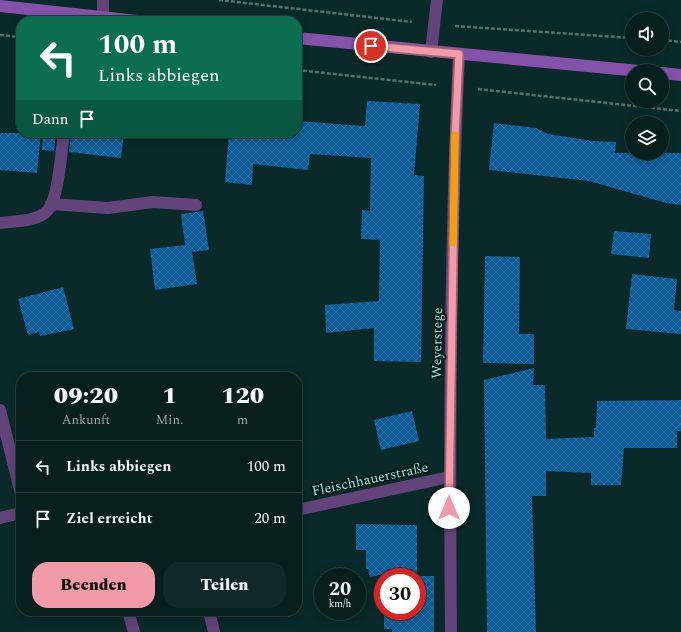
<!DOCTYPE html>
<html lang="de">
<meta charset="utf-8">
<style>
:root{--surface:#07201e;--page:#102827;--text:#f1f3f6;--muted:#98a3a4;--line:#283e3c;--accent:#f39aa9}
body{margin:0;font-family:Spectral,serif;background:var(--page);color:var(--text);height:100vh;display:flex;flex-direction:column;font-size:15px;white-space:nowrap}
*{box-sizing:border-box;margin:0}
p{font-size:13px;color:var(--muted)}
.icon{flex:none;width:22px;height:22px;fill:none;stroke:currentColor;stroke-width:2;stroke-linecap:round;stroke-linejoin:round}
.map{position:relative;flex:1;overflow:hidden}
.drawer{position:absolute;left:16px;top:372px;width:286px;height:244px;display:flex;flex-direction:column;background:var(--surface);border-radius:16px;box-shadow:0 2px 10px #0003,0 0 0 1px var(--line)}
.drawer>*{flex:none}
.guide{position:absolute;left:16px;top:16px;width:286px;height:122px;border-radius:16px;box-shadow:0 2px 10px #0003,0 0 0 1px var(--line);background:#0b6e4f;color:#fff;overflow:hidden}
.fabs{position:absolute;left:625px;top:12px;display:grid;gap:8px}
.fabs a{display:grid;place-items:center;width:44px;height:44px;border-radius:50%;background:var(--surface);box-shadow:0 2px 10px #0003,0 0 0 1px var(--line);font-size:20px}
.speed{position:absolute;left:314px;top:568px;display:flex;gap:8px;font-size:20px;font-weight:700;text-align:center}
.speed>*{display:grid;place-content:center;width:52px;height:52px;border-radius:50%;background:var(--surface);box-shadow:0 2px 10px #0003,0 0 0 1px var(--line);line-height:1}
.speed small{font-size:10px;font-weight:400}
.speed .limit{border:6px solid #d22;background:#fff;color:#111}
.pin{position:absolute;display:grid;place-items:center;width:34px;height:34px;color:#fff;margin:-17px;border:2px solid #fff;border-radius:50%;box-shadow:0 1px 4px #0007}
.me{position:absolute;width:44px;margin:-22px;rotate:0deg;stroke-linejoin:round;filter:drop-shadow(0 0 3px #0008)}
.turn{display:flex;align-items:center;gap:14px;height:84px;padding:0 16px;font-size:18px}
.turn .icon{width:52px;height:52px;stroke-width:2.5}
.turn b{display:block;font-size:28px;line-height:34px}
.then{display:flex;align-items:center;height:38px;padding:0 16px;background:#0003;gap:8px;font-size:15px}
.eta{display:flex;justify-content:space-evenly;align-items:center;height:68px;text-align:center}
.eta b{font-size:24px;font-weight:800;line-height:28px}
.action{display:flex;gap:8px;margin-top:auto;padding:8px 16px}
.action a{flex:1;height:46px;border-radius:16px;background:var(--accent);color:#111;font-size:16px;font-weight:800;line-height:46px;text-align:center}
.action a+a{background:var(--page);color:var(--text)}
ul{padding:0;list-style:none}
li{display:flex;align-items:center;gap:12px;height:52px;padding:0 16px;border-top:1px solid var(--line)}
li div{flex:1}
li b{display:block;font-size:15px}
li em{font-style:normal}
.map>svg:first-child{display:block}
.building{fill:url(#building-cross-hatch)}
.lines{fill:none;stroke-linecap:round;stroke-linejoin:round}
.path{stroke:#4d7471;stroke-width:2.5;stroke-dasharray:4 2;stroke-linecap:butt}
.lane{stroke:#62437a;stroke-width:12}
.street{stroke:#62437a;stroke-width:12}
.secondary{stroke:#8552aa;stroke-width:12}
.route-casing{stroke:#9e646e;stroke-width:10}
.route{stroke:#f39aa9;stroke-width:7}
.slow{stroke:#f59e0b;stroke-width:7}
.labels{text-anchor:middle;dominant-baseline:central;stroke-width:4;stroke-linejoin:round;paint-order:stroke}
.street-label{font-size:14px;fill:#afddd8;stroke:#00201e}
</style>
<div class="map">
<svg width="681" height="632" viewBox="0 0 681 632">
<defs>
<pattern id="building-cross-hatch" width="8" height="8" patternUnits="userSpaceOnUse"><rect width="8" height="8" fill="#0f5b97"/><path d="M0 0l8 8M0 8l8-8" fill="none" stroke="#2f72a5"/></pattern>
</defs>
<rect width="100%" height="100%" fill="#092a28"/>
<path class="building" d="M367,101L420,104L414,175L424,176L421,362L374,361V328L326,333L325,305L379,301L380,240L361,239L362,210L370,211L371,158L310,154L308,170L253,164L252,185L225,182L229,133H297V121L365,126Z
M494,123L536,128L548,134L593,141L616,142L615,153H681V205L666,203L589,181L489,170Z
M0,133H41L37,173L0,170Z
M43,133H56L54,151L42,150Z
M71,133H124L121,158L69,152Z
M203,211L209,250L192,252L197,284L155,290L150,249L185,245L181,214Z
M614,231L651,234L649,258L611,254Z
M485,256L520,257L519,334H534V364L483,363Z
M632,274L677,279L674,310L681,311V334L626,329Z
M63,287L74,329L40,336L39,332L28,335L18,299Z
M534,368L533,385H545L546,439L594,437V428H596L597,401L681,400V431H677V448H624L621,485H591V473L546,471V496H532L536,632H487L484,380Z
M412,411L419,441L381,450L374,420Z
M356,524L417,525V576H434V632H392V629H384V611H417V577H384V574L370,577L368,569H366V550H356Z"/>
<g class="lines">
<path class="path" d="M219,0L412,22
M455,26L632,38
M0,35L21,37
M662,40L681,42
M297,70L436,85
M478,89L681,111"/>
<path class="lane" d="M128,611L134,632"/>
<path class="street" d="M103,0V17
M431,52L437,0
M51,204L108,208L153,202L196,205
M0,223C15,221 32,222 45,213C59,203 61,150 64,133
M0,410L21,494
M297,510L449,477
M0,518L21,513
M209,611L214,632
M451,632C449,439 450,246 459,54"/>
<path class="secondary" d="M0,6L138,21
M297,38L639,71
M662,73L681,75"/>
</g>
<g class="lines">
<g class="route-casing">
<path id="route" d="M371,46L459,54L455,138L449,508"/>
</g>
<use href="#route" class="route"/>
<path class="slow" d="M453,243L455,135"/>
</g>
<g class="labels">
<g class="street-label">
<text transform="translate(437 343) rotate(-89)">Weyerstege</text>
<text transform="translate(370 479) rotate(-12)">Fleischhauerstraße</text>
</g>
</g>
</svg>
<div class="fabs">
<a><svg class="icon" aria-label="sound" viewBox="0 0 24 24"><path d="M4 9h4l5-4v14l-5-4H4zM17 9q2 3 0 6"/></svg></a>
<a><svg class="icon" aria-label="search" viewBox="0 0 24 24"><circle cx="10" cy="10" r="6"/><path d="M15 15l6 6"/></svg></a>
<a><svg class="icon" aria-label="layers" viewBox="0 0 24 24"><path d="M12 4l9 5-9 5-9-5zM3 14l9 5 9-5"/></svg></a>
</div>
<div class="speed"><div>20<small>km/h</small></div><div class="limit">30</div></div>
<div class="pin" style="left:371px;top:46px;background:#d93025"><svg class="icon" aria-label="arrive" viewBox="0 0 24 24"><path d="M6 21V4h12l-3 4 3 4H6"/></svg></div>
<svg class="me" style="left:449px;top:508px" viewBox="-20 -20 40 40"><circle r="19" fill="#fff"/><path d="M0-13L10 11 0 6-10 11z" fill="#f39aa9"/></svg>
<div class="guide">
<div class="turn"><svg class="icon" aria-label="left" viewBox="0 0 24 24"><path d="M17 20v-9H6M10 6l-5 5 5 5"/></svg><div><b>100 m</b>Links abbiegen</div></div>
<div class="then">Dann<svg class="icon" aria-label="arrive" viewBox="0 0 24 24"><path d="M6 21V4h12l-3 4 3 4H6"/></svg></div>
</div>
<section class="drawer">
<div class="eta">
<div><b>09:20</b><p>Ankunft</p></div>
<div><b>1</b><p>Min.</p></div>
<div><b>120</b><p>m</p></div>
</div>
<ul>
<li><svg class="icon" aria-label="left" viewBox="0 0 24 24"><path d="M17 20v-9H6M10 6l-5 5 5 5"/></svg><div><b>Links abbiegen</b></div><em>100 m</em></li>
<li><svg class="icon" aria-label="arrive" viewBox="0 0 24 24"><path d="M6 21V4h12l-3 4 3 4H6"/></svg><div><b>Ziel erreicht</b></div><em>20 m</em></li>
</ul>
<div class="action"><a>Beenden</a><a>Teilen</a></div>
</section>
</div>
